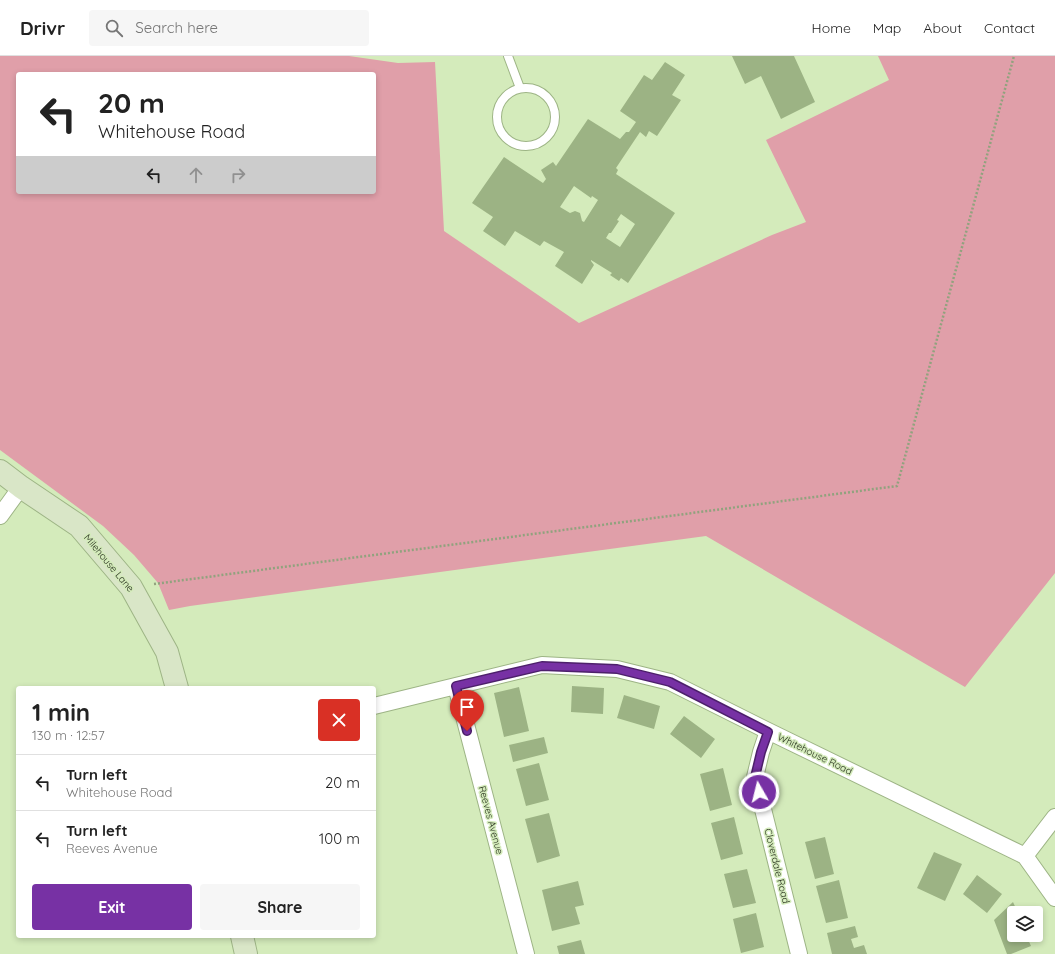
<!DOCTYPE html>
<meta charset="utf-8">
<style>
:root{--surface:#fff;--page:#f6f6f6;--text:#222;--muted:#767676;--line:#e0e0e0;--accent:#7731a4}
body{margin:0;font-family:Quicksand,sans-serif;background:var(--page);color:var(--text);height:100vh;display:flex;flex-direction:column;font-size:15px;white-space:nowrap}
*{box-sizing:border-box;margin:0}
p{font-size:13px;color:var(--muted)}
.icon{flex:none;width:22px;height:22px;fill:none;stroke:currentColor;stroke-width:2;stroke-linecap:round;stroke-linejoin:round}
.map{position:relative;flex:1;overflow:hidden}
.side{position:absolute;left:16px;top:630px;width:360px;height:252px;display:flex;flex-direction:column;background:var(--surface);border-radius:4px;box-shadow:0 2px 6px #0003}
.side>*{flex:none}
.banner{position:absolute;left:16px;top:16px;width:360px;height:122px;border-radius:4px;box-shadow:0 2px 6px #0003;background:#fff;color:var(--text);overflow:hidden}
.fabs{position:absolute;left:1007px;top:850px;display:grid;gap:8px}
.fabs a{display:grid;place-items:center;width:36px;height:36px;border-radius:4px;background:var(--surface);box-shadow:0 2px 6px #0003;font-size:20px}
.pin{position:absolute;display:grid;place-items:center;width:34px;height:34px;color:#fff;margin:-41px -17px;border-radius:50% 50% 50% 0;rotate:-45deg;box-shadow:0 0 4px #0007}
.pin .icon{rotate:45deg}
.me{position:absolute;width:44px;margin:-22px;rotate:352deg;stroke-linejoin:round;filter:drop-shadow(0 0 3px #0008)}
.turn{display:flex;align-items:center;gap:14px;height:84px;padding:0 16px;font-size:18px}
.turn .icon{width:52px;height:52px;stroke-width:2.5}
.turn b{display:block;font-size:28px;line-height:34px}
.lanes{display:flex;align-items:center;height:38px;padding:0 16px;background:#0003;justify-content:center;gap:20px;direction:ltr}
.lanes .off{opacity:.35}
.round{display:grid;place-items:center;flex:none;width:42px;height:42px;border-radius:4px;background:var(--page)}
.summary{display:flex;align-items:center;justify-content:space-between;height:68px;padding:0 16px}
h1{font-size:24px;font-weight:700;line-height:30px}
.action{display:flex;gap:8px;margin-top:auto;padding:8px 16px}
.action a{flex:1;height:46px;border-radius:4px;background:var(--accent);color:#fff;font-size:16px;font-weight:700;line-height:46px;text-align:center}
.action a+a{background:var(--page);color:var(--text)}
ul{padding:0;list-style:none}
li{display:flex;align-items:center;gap:12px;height:56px;padding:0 16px;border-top:1px solid var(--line)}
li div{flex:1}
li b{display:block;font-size:15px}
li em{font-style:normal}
header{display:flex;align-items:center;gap:24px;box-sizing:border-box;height:56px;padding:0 20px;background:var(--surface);border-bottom:1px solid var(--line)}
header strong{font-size:19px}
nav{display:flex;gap:22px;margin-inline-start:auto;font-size:14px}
.search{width:280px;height:36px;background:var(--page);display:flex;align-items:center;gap:10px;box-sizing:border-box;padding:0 14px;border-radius:4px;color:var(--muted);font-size:15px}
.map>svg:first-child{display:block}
.green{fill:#e09fa9;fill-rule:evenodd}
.building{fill:#9cb384;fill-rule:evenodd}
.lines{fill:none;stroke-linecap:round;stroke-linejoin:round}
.service-casing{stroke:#9db485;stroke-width:10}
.minor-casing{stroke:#9db485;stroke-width:18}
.secondary-casing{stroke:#9db485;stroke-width:24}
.path{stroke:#91a27e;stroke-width:2.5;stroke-dasharray:2 2;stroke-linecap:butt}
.service{stroke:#fff;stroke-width:8}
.minor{stroke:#fff;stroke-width:16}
.secondary{stroke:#d9e6c7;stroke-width:22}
.route-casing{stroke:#4d206b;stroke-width:10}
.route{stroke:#7731a4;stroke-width:7}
.labels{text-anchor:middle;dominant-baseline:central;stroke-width:3;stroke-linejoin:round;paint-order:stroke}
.street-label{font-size:10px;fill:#2b3421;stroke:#d4ebbb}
</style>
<header>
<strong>Drivr</strong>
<div class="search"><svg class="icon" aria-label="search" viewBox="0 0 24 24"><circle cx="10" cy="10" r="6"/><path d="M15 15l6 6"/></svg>Search here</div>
<nav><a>Home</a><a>Map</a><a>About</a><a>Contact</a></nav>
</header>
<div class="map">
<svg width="1055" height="898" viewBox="0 0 1055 898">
<rect width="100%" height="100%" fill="#d4ebbb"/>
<path class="green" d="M0,0H349L398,7L435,6L444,175L579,267L772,179L806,166L766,84L889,24L878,0H1055V517L965,631L706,480L190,550L169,554L158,527L134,499L103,470L0,394ZM18,18H374V136H18Z"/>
<path class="building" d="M732,0H794L815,46L781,63L761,20L745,28Z
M665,6L685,19L672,39L681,44L657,80L649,75L646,81L640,76L616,112L618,114L616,118L675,157L628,227L621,222L619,225L610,219L612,217L591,204V205L594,209L582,228L555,210L564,196L544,185L540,190L515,175L505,190L483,175L493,161L472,147L504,101L543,127L546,123L541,114L553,106L556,110L588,63L620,83L626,76H629L636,66L620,55L644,19L652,24ZM574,130L591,142L592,140L598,144L584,166L582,165L580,157L575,155L570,157L560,151ZM621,158L635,168L620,191L606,182L609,177H611L619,165L617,164Z
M572,630L604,632L603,658L571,656Z
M519,631L529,675L504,681L494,637Z
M624,639L660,650L654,673L617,662Z
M684,660L715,683L701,702L670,678Z
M544,681L548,697L513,706L509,689Z
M539,707L549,744L526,750L516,713Z
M723,712L732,749L710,755L700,718Z
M549,757L560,800L537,807L525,763Z
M734,761L743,798L721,804L711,767Z
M825,781L834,818L815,823L805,786Z
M934,796L962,808L945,845L917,832Z
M747,813L756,847L733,852L724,818Z
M977,819L1002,838L987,857L963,838Z
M839,824L848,862L826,867L816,830Z
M578,825L584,849L575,851L580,868L552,875L542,834Z
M1013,846L1018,857H1014V879H1026L1031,890L1011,898H1007L994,864Z
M756,857L764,891L741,897L733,863Z
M855,870L858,881L851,883L854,892L864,889L867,898H832L827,877Z
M581,884L585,898H559L557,890Z"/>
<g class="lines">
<g class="service-casing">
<path id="service" d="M508,0L520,32
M497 61a29 29 0 1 1 58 0a29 29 0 1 1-58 0Z"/>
</g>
<g class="minor-casing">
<path id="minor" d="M0,460L21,431
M456,630L526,898
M374,650L542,609L617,613L670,626L768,675L1025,800L1055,842
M768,675L761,696L755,721L799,898
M1025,800L1055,761"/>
</g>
<g class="secondary-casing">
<path id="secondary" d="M0,415L21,431L79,470L131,531L167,596L177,632
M242,880L246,898"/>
</g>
<path class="path" d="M154,528L897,430L1014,0"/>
<use href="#service" class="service"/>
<use href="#minor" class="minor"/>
<use href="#secondary" class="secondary"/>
</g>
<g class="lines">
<g class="route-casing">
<path id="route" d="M467,675L456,630L542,610L617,613L670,626L768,676L761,696L755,721L759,736"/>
</g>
<use href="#route" class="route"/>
</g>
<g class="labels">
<g class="street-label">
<text transform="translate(109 507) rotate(50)">Milehouse Lane</text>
<text transform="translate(815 698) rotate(26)">Whitehouse Road</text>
<text transform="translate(491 764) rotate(75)">Reeves Avenue</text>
<text transform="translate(777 810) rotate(76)">Cloverdale Road</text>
</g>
</g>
</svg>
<div class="fabs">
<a><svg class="icon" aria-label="layers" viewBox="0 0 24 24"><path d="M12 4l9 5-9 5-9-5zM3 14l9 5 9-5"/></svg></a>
</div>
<div class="pin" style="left:467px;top:675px;background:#d93025"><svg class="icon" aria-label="arrive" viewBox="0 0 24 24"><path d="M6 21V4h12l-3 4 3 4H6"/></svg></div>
<svg class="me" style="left:759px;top:736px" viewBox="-20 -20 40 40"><circle r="17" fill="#7731a4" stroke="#fff" stroke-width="3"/><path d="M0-11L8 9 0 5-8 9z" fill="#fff"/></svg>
<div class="banner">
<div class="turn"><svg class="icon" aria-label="left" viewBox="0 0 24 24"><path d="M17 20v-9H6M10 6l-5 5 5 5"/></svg><div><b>20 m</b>Whitehouse Road</div></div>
<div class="lanes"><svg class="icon" aria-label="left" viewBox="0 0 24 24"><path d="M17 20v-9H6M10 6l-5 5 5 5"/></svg><svg class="icon off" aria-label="ahead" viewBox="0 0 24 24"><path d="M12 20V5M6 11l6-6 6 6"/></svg><svg class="icon off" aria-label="right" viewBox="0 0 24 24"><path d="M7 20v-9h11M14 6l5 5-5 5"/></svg></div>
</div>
<section class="side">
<div class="summary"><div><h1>1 min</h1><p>130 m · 12:57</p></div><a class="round" style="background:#d93025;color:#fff"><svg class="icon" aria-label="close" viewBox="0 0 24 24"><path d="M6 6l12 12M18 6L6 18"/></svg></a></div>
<ul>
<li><svg class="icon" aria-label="left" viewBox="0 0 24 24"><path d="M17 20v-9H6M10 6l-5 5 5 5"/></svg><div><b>Turn left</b><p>Whitehouse Road</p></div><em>20 m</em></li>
<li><svg class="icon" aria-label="left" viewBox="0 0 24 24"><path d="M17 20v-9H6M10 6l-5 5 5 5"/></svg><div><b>Turn left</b><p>Reeves Avenue</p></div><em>100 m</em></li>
</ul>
<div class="action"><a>Exit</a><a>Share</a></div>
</section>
</div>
